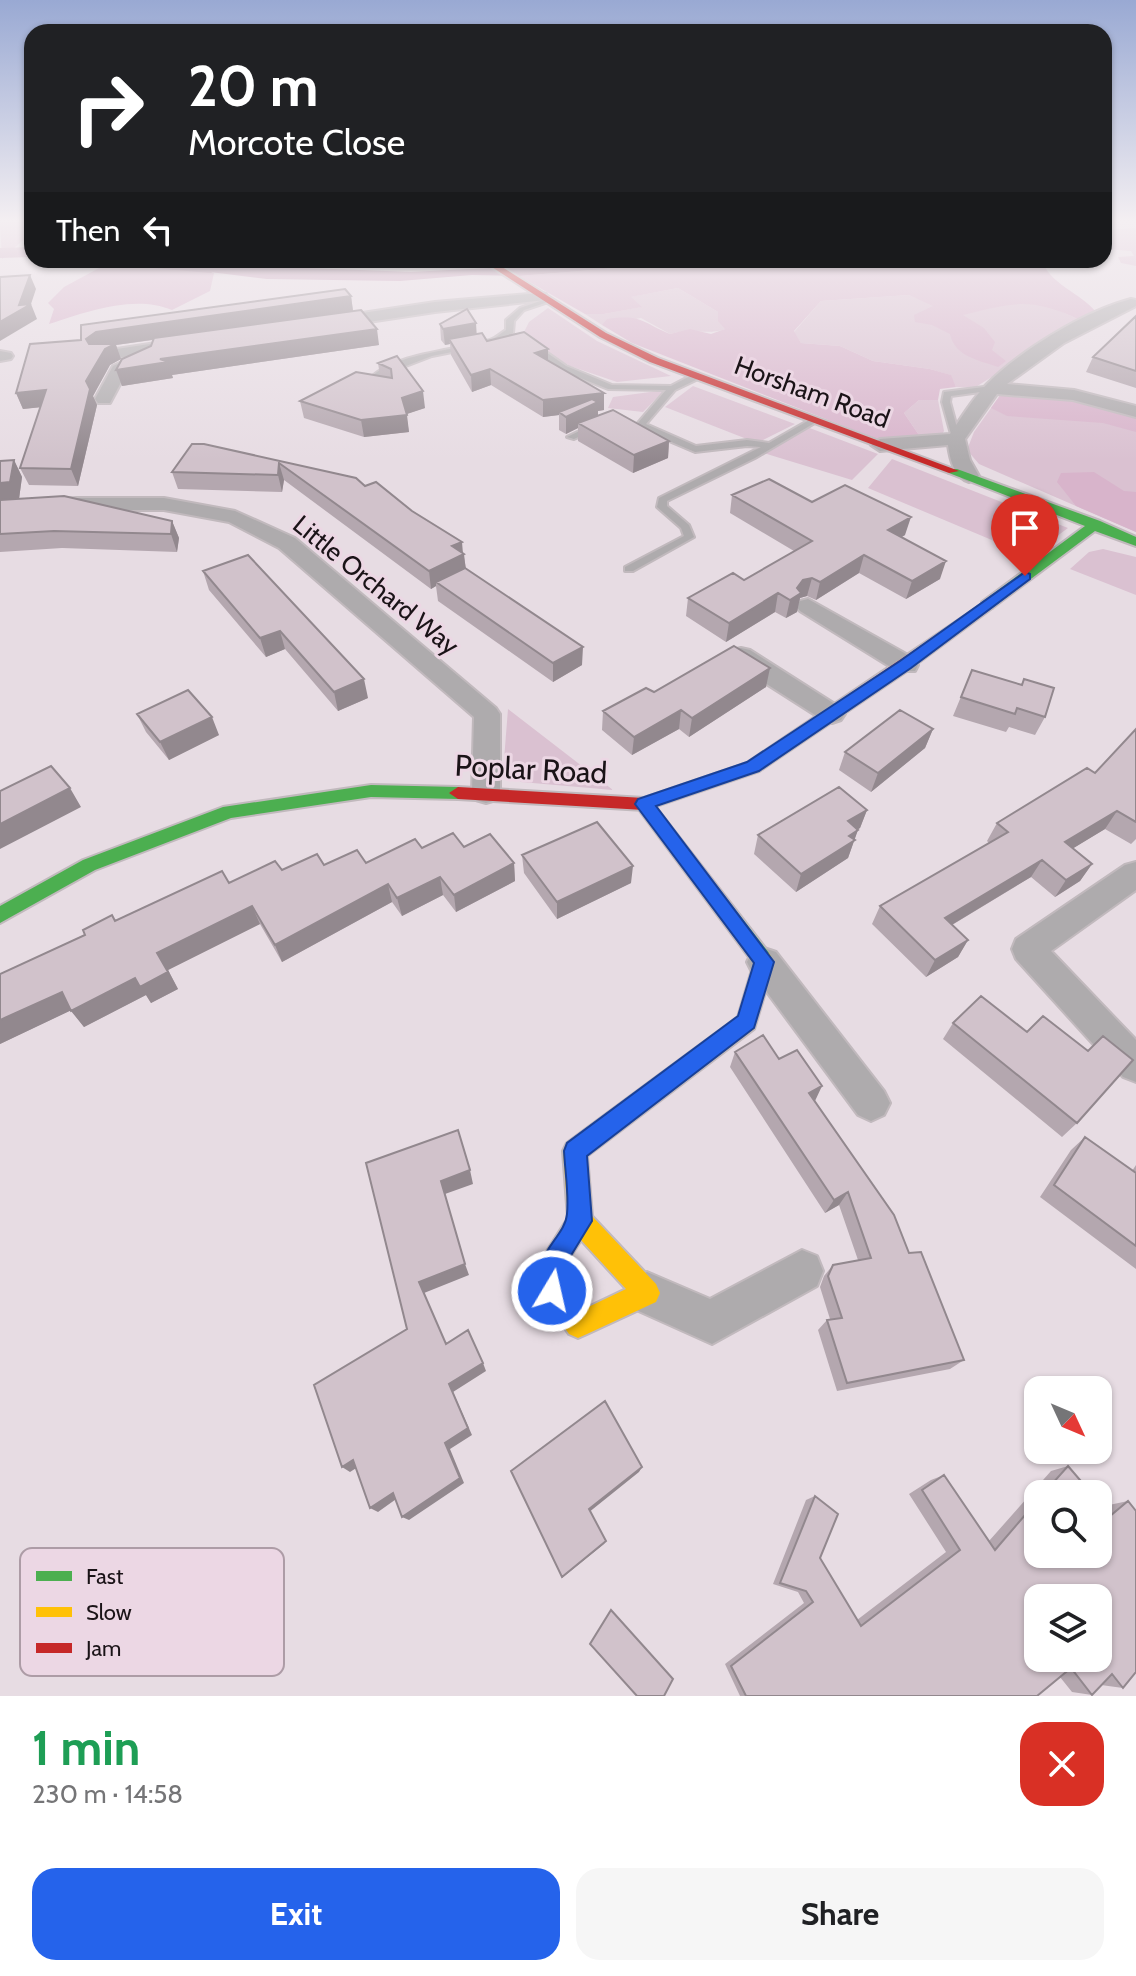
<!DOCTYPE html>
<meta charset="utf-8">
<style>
:root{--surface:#fff;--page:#f6f6f6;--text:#202124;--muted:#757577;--accent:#2563eb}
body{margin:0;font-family:Cabin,sans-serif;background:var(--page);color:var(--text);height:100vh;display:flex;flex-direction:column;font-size:30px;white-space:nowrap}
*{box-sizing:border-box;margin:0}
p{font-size:26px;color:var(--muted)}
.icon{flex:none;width:44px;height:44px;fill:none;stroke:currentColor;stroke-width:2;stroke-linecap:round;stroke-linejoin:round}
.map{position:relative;height:1696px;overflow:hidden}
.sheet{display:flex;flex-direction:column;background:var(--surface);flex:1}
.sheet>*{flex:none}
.guide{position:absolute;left:24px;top:24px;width:1088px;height:244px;border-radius:24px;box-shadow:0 2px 6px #0004;background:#202124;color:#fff;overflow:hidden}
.needle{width:52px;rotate:134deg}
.controls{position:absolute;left:1024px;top:1376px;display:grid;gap:16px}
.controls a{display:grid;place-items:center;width:88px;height:88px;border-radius:16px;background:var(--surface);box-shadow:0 2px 6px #0004;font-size:40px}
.pin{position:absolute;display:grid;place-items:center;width:68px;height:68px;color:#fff;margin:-82px -34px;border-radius:50% 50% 50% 0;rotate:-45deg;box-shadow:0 0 8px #0007}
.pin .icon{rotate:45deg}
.me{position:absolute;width:88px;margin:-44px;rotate:9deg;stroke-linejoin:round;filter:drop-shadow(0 0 6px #0008)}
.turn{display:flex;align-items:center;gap:28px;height:168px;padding:0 32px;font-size:36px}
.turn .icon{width:104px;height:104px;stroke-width:2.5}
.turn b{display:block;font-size:56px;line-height:68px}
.then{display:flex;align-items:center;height:76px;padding:0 32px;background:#0003;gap:16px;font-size:30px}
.round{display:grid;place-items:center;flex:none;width:84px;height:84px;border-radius:24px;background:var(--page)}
.overview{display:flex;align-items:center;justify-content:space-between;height:136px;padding:0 32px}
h1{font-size:48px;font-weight:700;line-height:60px;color:#1e9e55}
.cta{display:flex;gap:16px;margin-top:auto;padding:16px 32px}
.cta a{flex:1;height:92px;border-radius:24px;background:var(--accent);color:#fff;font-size:32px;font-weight:700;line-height:92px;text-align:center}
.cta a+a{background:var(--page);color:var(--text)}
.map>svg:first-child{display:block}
.green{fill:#dac1d1}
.forest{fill:#d8b4cb}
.water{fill:#c399b4}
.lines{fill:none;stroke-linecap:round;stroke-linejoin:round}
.canal{fill:#c399b4;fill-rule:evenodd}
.lane-casing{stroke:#c1b9bd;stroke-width:4}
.street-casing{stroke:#c1b9bd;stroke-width:4}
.fast-casing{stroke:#c1b9bd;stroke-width:4}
.slow-casing{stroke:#c1b9bd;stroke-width:4}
.jam-casing{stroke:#c1b9bd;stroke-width:4}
.lane{fill:#aeabad;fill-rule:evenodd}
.street{fill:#aeabad;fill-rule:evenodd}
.fast{fill:#4caf50;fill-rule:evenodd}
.slow{fill:#ffc107;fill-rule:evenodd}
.jam{fill:#c62828;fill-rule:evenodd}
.wall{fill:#b4a7af}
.shaded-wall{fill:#92888e}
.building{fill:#d1c2cb;stroke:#92888e;stroke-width:2;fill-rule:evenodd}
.route{fill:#2563eb;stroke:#184099;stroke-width:2}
.labels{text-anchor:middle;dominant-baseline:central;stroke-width:6;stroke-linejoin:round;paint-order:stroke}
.far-street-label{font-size:26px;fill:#1a1317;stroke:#ecd7e4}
.street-label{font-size:30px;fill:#1a1317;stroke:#ecd7e4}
.key{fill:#ecd7e4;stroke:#ad9ca6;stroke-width:2}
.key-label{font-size:22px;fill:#1a1317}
</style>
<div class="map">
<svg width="1136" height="1696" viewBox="0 0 1136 1696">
<rect width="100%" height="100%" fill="#e7dce3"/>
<path class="green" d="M678,288L718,312L726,329C704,336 694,327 670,334L641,318L602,325L585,314H604L641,307L630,297Z
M909,295L961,315L1013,302L1050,306L1082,321L974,388L956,387L950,375L930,369L873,361L840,346L801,343L794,332L821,301Z
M548,308L597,341L671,376L617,382L570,366L521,338L529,322Z
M693,386L795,424L757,443L665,407Z
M665,390L643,412L608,408L613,397Z
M1001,394L1136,415V532L979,464L967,450L974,432Z
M919,400H938L944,431L941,436L921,438L904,413Z
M807,427L878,454L852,480L760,452Z
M892,459L1068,528L1030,556L868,488Z
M1103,549L1136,557V595L1070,569L1089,552Z
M508,709L613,790L521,782L504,760Z"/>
<path class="forest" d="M0,222H32V239L22,241L2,259Z
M1136,228V266L1121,263L1118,257L1134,256L1131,251L1104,249V230Z
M114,260H219L218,264L165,265L214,273L210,291L172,310C134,294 86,312 49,324L54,309L48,303L64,287Z
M712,260L724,263L1042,260C1048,283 1082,294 1096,312L1082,321C1032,297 1015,302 963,315L984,328L995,342L992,350L1006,361L998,367C979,360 955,357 950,334L932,325L915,322L914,315L933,306L909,295L821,301L794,331L801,343L840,346L873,361L930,369L951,375L956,387L940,389L938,400H919L904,413L921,438L877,439L632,343L602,325L607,319C642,314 641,322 670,334L690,329L711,334L725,329L718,321V312L678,288L631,297L642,307L604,314H585L519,276Z
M1001,394L1069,398L1136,415V432L1103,423L1007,416L991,408Z
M1094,472L1124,491L1136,492V532L1076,506L1057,482L1061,473Z"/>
<path class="water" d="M524,260H557L573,264L614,260H712L519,276L472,275L400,281L267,279L162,266L203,264L411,272L530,266Z"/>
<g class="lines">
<path class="canal" d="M32,247V257L0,258V248Z
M110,260C133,260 205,254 220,268L211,273L119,265Z"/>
<g class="lane-casing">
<path id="lane" d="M546,299L548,302L524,310L514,321L513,333L497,343L432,356L380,376L376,381L382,383V387L367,382C388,353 457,351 490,340C496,338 501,333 506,330V320L520,308Z
M530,345H536L566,366L612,385L671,386L692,375H698V379L675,390L646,424L696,446L747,440L769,443L811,419L818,421L755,458L667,501V506L689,525L694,537L633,571H625V567L684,536L681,528L657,507L659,498L761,447L747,446L695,452L641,429L637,424L666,390L608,389L560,370L530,349Z
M992,386H995V390L951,396L950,402L960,439L953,441L942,402L944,392Z
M594,424L598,427L597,429L574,439L567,437Z"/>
</g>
<g class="street-casing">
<path id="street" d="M541,293L546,294V300L435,312L329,328L321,323L329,318L435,302Z
M1131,299L1136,300V306L1064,343L1007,384L1074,390L1136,406V417L1073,400L997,394L965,439L970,460L979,476L969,482C954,478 950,459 948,445L880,451L871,445L880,439L950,434C962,417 973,398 987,384C1021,350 1085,311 1131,299Z
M182,339L190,344L188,347L155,353V359L126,373L110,403H98L95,399L113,366L138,355L103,360L95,355L97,352Z
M0,351L11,353L13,356L11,359L0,361Z
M77,498H164L235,511L295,538L496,708L500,714V793L496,800L486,803L476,800L472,793L474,717L279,548L229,522L164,510H77L0,515V503Z
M808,599L915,659L918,665L915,671H897L800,611L796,606L800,601Z
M741,648L750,650L841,708L845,714L841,720L832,723L823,720L732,662L729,656L732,650Z
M1136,862V890L1051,951L1136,1040V1082L1123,1077L1016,959L1012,949L1016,939L1125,865Z
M764,948L776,952L884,1091L890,1103L884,1115L871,1121L858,1115L752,972L747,962L752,952Z
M802,1250L817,1256L823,1271L817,1286L712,1344L632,1308L626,1293L632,1278L647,1272L710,1299Z"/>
</g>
<g class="fast-casing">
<path id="fast" d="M949,469H957L1100,521L1136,537V546L1095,531L992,608H982V602L1085,526L949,473Z
M371,785L458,787L467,793L458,799L371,797L231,818L95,870L0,923V906L83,860L223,807Z
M644,798L650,800L769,953L772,959L769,965L762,967L755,965L638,808L635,804Z"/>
</g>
<g class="slow-casing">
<path id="slow" d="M762,951L769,953L774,962L754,1029L587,1156L592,1216L656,1284L660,1293L656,1302L587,1334L578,1338L569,1334L539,1291L542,1259L568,1218L563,1151L567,1143L738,1017L754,963L752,959L755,953ZM581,1240L626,1289L582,1310L565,1287L566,1263Z"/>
</g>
<g class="jam-casing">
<path id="jam" d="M481,260H491L606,333L658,358L959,471L949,473L650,362L600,337Z
M987,601L992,602V608L911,668L759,771L644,810L458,799L449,793L458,787L644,798L747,763Z"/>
</g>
<use href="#lane" class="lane"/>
<use href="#street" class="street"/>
<use href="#fast" class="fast"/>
<use href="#slow" class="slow"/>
<use href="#jam" class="jam"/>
</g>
<path class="wall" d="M351,296L353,311L379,345L172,375L173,378L122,386L116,370L151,346L153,340L116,345L121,359L110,365L93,396L97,405L78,486L29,485L20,468L40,407L23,409L16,393L81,340Z
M1136,316V388L1086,372L1093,357Z
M476,323V334L487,341L548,361L604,393V410L598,411V416L669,441L668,458L633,473L578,441V428L566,434L559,430V415L543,417L491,385L472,392L451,355L450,344L445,345L441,340L440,324Z
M397,356L425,408L406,414L409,432L364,437L304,418L300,401L380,376L378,363Z
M204,444L365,486L412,511L463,552L466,568L582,665L553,682L438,601L436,586L431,589L284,480L282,492L178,489L172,472Z
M14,460L22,477L19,499L172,521L179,538L177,552L62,548L0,552V461Z
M732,495L812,502L905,535L901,537L940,579L906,599L859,573L816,600L807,596L800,598L797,612L786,618L775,612L726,642L686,616L688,598L744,580L794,551L730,513Z
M203,571L368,698L338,711L285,649L266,657L209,590Z
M972,670L1021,685L1024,679L1045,717L1035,735L1009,727L1006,732L953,716Z
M766,687L689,737L679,729L632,755L602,730L603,711L654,692Z
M137,714L219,735L169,760L146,732Z
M933,729L925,748L871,792L839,770L845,752Z
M1136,729V839L1131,844L1105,829L1073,848L1092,864L1080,881L1055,897L1031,877L952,925L968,940L958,957L926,977L872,924L880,906L989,843L987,841L997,823L1095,773Z
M867,810L860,828L858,829L848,858L796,892L754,854L758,835Z
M464,847L514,863L515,881L456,912L443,895L402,916L392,902L282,962L260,924L168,970L178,989L151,1003L146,995L84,1027L71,1010L0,1044V974L116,920L229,883L282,870L324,865L366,863L422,848Z
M522,855L631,883L557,919L524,873Z
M953,1023L1027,1032L1088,1051L1077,1123L1062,1137L943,1039Z
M735,1052L779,1059L815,1101L909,1253L964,1360L950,1369L837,1391L818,1330L827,1320L830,1319L820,1287L824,1276L833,1265L858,1260L839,1205L825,1213L730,1067Z
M1085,1137L1132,1171L1136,1165V1269L1040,1197L1071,1150Z
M1068,1466L1092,1494H1038V1554L1109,1505L1128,1501L1123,1688L1101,1685L1092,1695L1072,1692L1060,1677L1037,1696H740L725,1664L804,1603L798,1592L773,1584L806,1500L815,1496L820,1558L857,1620L946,1552L909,1494L931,1480L944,1475L989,1541L1051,1471Z"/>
<path class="shaded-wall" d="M30,275L36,289L31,304L37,319L0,341V322L19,305Z
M351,296L353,311L116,345L121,359L110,365L93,396L97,405L78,486L71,469L92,354L86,339L96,332Z
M476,323L477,339H449L450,344L445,345L443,329Z
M377,329L379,345L172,375L173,378L122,386L116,370L160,359Z
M548,349V365L535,353Z
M490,369L491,385L472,392L471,375Z
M46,390L53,406L23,409L16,393Z
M423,391L425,408L404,415L402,398Z
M604,393V410L598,411V419L578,423V428L566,434V417L559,412V415L543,417V400Z
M407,415L409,432L364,437L361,420Z
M669,441L668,458L633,473L634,455Z
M14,460L22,477L19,499L0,501V483Z
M279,463L284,480L282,492L278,475Z
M911,517L905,535L882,549L888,530Z
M172,521L179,538L177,552L171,534Z
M462,542L463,554H464L466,572L436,582V586L431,589L429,571L452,546Z
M864,555L859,573L816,600L820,582Z
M946,561L940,579L906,599L912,581Z
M812,578L807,596L800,598L797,612L786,618L790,600L797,588L803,580Z
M778,593L775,612L726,642L729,623Z
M280,631L285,649L266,657L260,638Z
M583,647L582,665L553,682V663Z
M770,668L766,687L689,737L692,718Z
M364,679L368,698L338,711L334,692Z
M681,710L679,729L632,755L634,737Z
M212,717L219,735L169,760L160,742Z
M933,729L925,748L871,792L878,773Z
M70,788L81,807L0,849V824Z
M867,810L860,828L842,839L848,821Z
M1117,811L1105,829L1054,860L1065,842Z
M858,830L848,858L796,892L801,874L849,836Z
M1042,860L1031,877L935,935L945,918Z
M514,863L515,881L456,912L454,895Z
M1092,864L1080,881L1055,897L1066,880Z
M633,866L631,883L557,919V902Z
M440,877L443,895L402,916L397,898Z
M388,884L392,902L282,962L275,945Z
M252,906L260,924L168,970L178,989L151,1003L146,995L84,1027L71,1011L135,978L157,953Z
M968,940L958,957L926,977L935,960Z
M62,992L76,1008L0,1044V1020Z
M822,1086L815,1101L809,1093Z
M470,1170L473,1184L445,1194L441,1181Z
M848,1192L839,1205L825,1213L834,1200Z
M465,1264L469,1275L424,1293L419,1282Z
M483,1363L486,1371L453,1392L472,1435L450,1449L464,1483L409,1520L402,1517L449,1384Z
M353,1460L361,1465L350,1472L342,1467Z
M642,1467L639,1472L588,1513L589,1509Z
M393,1493L399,1497L378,1512L370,1508Z
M606,1541L604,1544L562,1578V1577Z"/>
<path class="building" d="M30,275L19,305L31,304L0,322V277Z
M345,289L351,296L96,332L86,339L89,344H115L105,349L86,381L90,389L71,469L20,468L46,390L16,393L30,344L81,340V325Z
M467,309L476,323L443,329L440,324Z
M361,310L377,329L160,359L168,362L116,370L122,359L151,346L154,338Z
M1136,316V371L1093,357Z
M524,332L548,349L535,353L604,393L543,400L490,369L471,375L449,339L482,333L487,341Z
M397,356L423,391L402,398L407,415L361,420L300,401L356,372L392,378L391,369L378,363Z
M592,399L598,402L566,417L559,412Z
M613,410L669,441L634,455L578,423Z
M192,444H204L356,478L365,486L376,482L412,511L462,542L452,546L464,554L429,571L279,463L278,475L172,472Z
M14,460L10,482L0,483V461Z
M769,479L812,502L845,485L911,517L888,530L946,561L912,581L864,555L820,582L812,578L803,580L797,588L801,593L790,600L778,593L729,623L688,598L733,573L744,580L812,541L732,495Z
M64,496L172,521L171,534L54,531L0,534V500Z
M248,555L364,679L334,692L280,631L260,638L203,571Z
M465,568L583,647L553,663L436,582Z
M734,646L770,668L692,718L681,710L634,737L603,711L646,688L654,692Z
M972,670L1022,685L1024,679L1054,688L1045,717L1017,708L1015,714L961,697Z
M188,690L212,717L160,742L137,714Z
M900,710L933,729L878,773L845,752Z
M1136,729V822L1117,811L1065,842L1092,864L1066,880L1042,860L945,918L968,940L935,960L880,906L1008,832L997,823L1087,768L1095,773Z
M51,766L70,788L0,824V791Z
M839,787L867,810L848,821L858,830L849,836L855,840L801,874L758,835Z
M597,822L633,866L557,902L522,855Z
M453,833L464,847L490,834L514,863L454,895L440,877L397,898L388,884L275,945L252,906L157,953L168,972L140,987L135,978L71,1011L62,992L0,1020V974L85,935L83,930L112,915L115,921L222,871L229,883L275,861L282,870L317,854L324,865L357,850L366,863L415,839L422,848Z
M981,996L1027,1032L1043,1016L1088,1051L1103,1036L1133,1060L1077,1123L953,1023Z
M763,1035L779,1059L797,1050L822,1086L809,1093L894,1215L909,1253L921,1252L964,1360L847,1383L827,1320L842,1318L828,1276L833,1265L871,1258L848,1192L834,1200L735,1052Z
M458,1130L470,1170L441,1181L465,1264L419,1282L446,1344L468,1330L483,1363L449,1384L468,1428L445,1443L460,1478L402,1517L393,1493L370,1508L353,1460L342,1467L314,1385L407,1329L366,1163Z
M1085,1137L1136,1173V1246L1054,1185Z
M605,1401L642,1467L589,1509L606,1541L562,1577L511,1471Z
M1068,1466L1092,1494H1043Z
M944,1475L995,1550L1038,1500V1554H1098V1501L1110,1516L1128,1501L1136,1511V1672L1123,1688L1112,1674L1092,1695L1071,1668L1037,1696H746L731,1666L813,1602L806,1591L780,1583L815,1496L838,1514L820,1558L861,1626L960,1550L922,1490ZM1038,1598H1098V1658H1038Z
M611,1610L673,1679L664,1696H637L590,1644Z"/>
<linearGradient id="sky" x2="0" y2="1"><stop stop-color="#99a9d3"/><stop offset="0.48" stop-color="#f4eff2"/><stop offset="1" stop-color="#f4eff2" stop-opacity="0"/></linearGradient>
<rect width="1136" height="460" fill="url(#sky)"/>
<path class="route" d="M1025,572L1030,574V579L911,668L759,771L656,806L774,962L754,1028L587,1156L592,1221L567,1262L565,1291L561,1300L552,1304L543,1300C525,1256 565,1240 567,1214C569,1194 565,1171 564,1151L567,1143L738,1016L754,963L638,808L635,804L638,799L747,762L900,661Z"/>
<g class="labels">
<g class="far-street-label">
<text transform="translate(812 392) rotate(20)">Horsham Road</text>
<text transform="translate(376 585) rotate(39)">Little Orchard Way</text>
</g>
<g class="street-label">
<text transform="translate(531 769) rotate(3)">Poplar Road</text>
</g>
</g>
<rect x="20" y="1548" width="264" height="128" rx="12" class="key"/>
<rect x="36" y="1571" width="36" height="10" fill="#4caf50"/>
<rect x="36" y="1607" width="36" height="10" fill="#ffc107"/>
<rect x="36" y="1643" width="36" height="10" fill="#c62828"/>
<g class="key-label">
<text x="86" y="1584">Fast</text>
<text x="86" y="1620">Slow</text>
<text x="86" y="1656">Jam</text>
</g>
</svg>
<div class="controls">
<a><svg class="needle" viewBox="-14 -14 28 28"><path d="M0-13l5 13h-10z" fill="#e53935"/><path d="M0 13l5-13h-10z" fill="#757577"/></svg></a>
<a><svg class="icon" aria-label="search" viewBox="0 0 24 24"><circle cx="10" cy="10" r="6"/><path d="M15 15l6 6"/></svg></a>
<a><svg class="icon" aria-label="layers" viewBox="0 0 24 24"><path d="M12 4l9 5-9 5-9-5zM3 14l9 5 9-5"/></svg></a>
</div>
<div class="pin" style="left:1025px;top:576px;background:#d93025"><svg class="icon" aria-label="arrive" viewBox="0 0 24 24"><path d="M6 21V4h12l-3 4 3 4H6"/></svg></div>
<svg class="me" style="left:552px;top:1291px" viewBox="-20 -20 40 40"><circle r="17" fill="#2563eb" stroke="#fff" stroke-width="3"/><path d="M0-11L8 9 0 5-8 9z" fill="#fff"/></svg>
<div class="guide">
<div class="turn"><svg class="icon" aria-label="right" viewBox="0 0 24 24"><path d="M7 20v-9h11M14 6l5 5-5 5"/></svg><div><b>20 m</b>Morcote Close</div></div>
<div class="then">Then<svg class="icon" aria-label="left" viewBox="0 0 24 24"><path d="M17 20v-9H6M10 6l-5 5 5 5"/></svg></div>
</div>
</div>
<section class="sheet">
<div class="overview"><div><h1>1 min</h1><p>230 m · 14:58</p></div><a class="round" style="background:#d93025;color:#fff"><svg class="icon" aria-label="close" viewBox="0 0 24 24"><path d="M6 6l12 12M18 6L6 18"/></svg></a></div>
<div class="cta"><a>Exit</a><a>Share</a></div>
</section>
